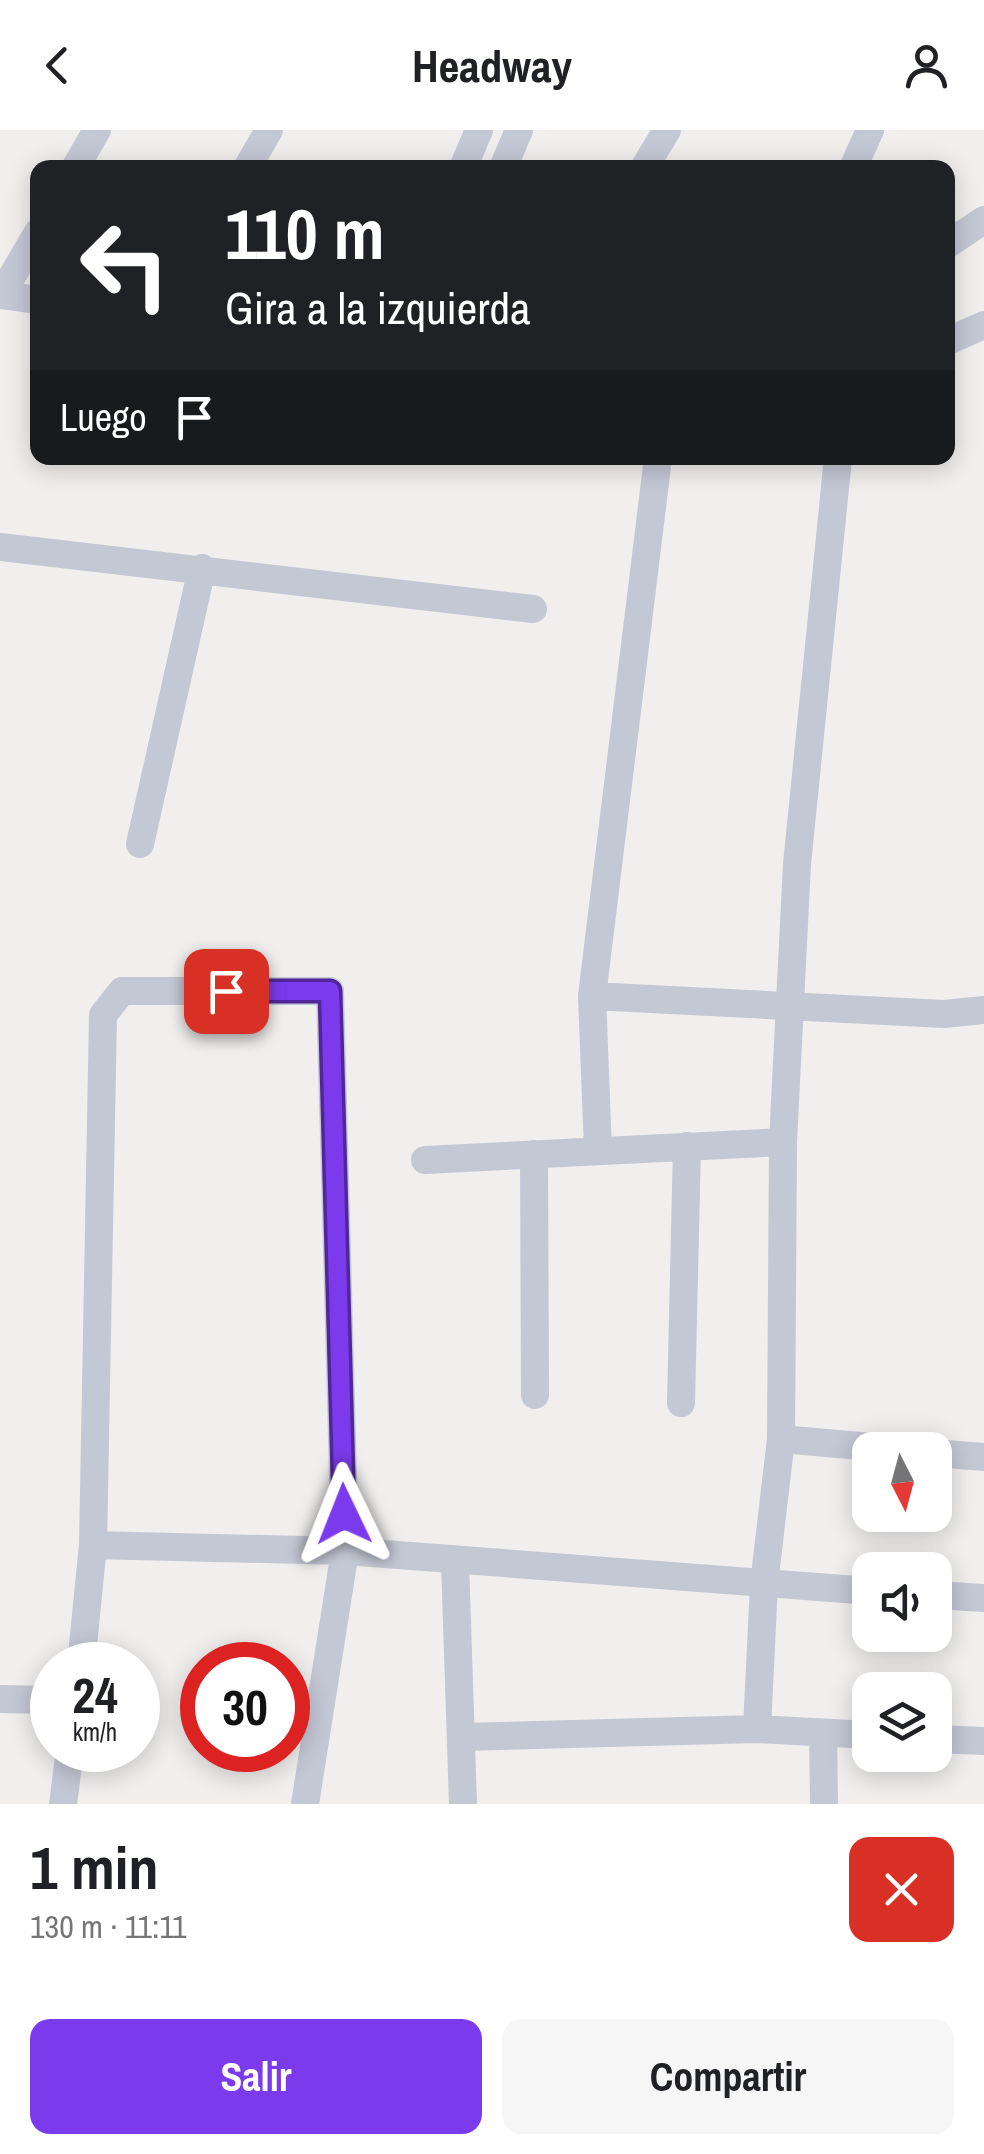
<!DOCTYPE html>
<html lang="es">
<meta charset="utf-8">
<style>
:root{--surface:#fff;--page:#f6f6f6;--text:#202124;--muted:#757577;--accent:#7c3aed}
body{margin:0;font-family:"Archivo Narrow",sans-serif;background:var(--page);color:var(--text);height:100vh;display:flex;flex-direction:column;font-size:38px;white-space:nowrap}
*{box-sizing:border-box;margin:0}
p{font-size:32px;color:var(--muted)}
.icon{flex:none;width:55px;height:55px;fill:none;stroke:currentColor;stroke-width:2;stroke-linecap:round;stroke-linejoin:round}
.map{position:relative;height:1674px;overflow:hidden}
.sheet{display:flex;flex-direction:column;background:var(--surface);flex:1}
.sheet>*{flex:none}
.top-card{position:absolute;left:30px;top:30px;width:925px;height:305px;border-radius:20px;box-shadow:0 5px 25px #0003;background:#202124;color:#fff;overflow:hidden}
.needle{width:65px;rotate:174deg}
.fabs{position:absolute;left:852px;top:1302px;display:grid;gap:20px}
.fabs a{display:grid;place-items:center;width:100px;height:100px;border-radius:20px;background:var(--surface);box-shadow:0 5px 25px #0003;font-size:50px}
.speed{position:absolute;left:30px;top:1512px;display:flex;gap:20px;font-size:50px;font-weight:700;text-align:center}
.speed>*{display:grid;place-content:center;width:130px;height:130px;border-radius:50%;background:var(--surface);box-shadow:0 5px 25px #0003;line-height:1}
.speed small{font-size:25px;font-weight:400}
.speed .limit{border:15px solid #d22;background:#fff;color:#111}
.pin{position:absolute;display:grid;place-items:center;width:85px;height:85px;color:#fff;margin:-42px;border-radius:20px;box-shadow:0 5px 15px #0006}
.me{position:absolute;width:110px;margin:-55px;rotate:358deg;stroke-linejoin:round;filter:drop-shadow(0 0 8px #0008)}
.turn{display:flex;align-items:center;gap:35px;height:210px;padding:0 30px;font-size:45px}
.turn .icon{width:130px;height:130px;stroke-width:2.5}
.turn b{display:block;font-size:70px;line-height:85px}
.then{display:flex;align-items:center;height:95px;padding:0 30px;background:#0003;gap:20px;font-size:38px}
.round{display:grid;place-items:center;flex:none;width:105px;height:105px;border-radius:20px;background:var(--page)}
.headline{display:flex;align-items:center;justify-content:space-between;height:170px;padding:0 30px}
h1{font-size:60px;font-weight:800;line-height:75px}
.action{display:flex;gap:20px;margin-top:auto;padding:20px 30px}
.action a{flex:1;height:115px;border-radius:20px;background:var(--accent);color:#fff;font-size:40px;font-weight:800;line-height:115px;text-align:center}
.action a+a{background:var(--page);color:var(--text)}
header{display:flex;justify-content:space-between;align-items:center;height:130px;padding:0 30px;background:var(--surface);font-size:45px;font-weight:800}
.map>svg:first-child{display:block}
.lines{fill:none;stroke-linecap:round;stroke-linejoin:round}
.street{stroke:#c4c7d4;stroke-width:28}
.route-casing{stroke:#51269a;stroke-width:25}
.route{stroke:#7c3aed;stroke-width:18}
</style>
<header><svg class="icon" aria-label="back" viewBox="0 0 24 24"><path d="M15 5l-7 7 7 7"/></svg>Headway<svg class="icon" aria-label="person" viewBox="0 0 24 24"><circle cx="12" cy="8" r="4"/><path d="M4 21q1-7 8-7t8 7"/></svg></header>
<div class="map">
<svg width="984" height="1674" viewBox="0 0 984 1674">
<rect width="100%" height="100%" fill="#f0efee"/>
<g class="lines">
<path class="street" d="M75,38L97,0
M247,38L269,0
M463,38L479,0
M503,38L519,0
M644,38L667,0
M853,38L870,0
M948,114L984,90
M0,165L38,170
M1,165L38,102
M948,211L984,195
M0,417L533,479
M140,714L202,438
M592,866L944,884L984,880
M598,1020L592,866L658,328
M534,1024L535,1265
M425,1030L783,1012
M681,1273L687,1016
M781,1309L906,1320
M935,1323L984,1327
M93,1415L345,1421L870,1461
M455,1432L463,1674
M935,1465L984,1468
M81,1535L93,1415L103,885L122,861H330L345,1421L305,1674
M0,1569L52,1570
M757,1599L764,1454L781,1309L783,1012L797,734L838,328
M823,1603L824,1674
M463,1607L757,1599L870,1605
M935,1609L984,1611
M63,1674L70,1620"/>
</g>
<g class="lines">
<g class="route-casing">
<path id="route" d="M226,861H330L344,1384"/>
</g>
<use href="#route" class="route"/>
</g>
</svg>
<div class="fabs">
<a><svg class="needle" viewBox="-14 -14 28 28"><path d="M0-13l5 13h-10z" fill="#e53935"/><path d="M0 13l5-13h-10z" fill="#757577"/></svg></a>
<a><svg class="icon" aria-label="sound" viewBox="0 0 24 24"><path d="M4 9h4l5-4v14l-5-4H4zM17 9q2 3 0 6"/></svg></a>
<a><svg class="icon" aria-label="layers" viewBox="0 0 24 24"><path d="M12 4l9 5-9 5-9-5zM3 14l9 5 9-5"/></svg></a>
</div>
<div class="speed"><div>24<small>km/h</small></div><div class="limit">30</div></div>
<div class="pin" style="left:226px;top:861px;background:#d93025"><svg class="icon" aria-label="arrive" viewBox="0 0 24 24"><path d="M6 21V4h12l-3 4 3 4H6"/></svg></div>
<svg class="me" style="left:344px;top:1384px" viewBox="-20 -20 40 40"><path d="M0-17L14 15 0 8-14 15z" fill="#7c3aed" stroke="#fff" stroke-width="4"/></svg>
<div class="top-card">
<div class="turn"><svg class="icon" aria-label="left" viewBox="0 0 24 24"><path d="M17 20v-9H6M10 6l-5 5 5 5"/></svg><div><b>110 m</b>Gira a la izquierda</div></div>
<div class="then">Luego<svg class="icon" aria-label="arrive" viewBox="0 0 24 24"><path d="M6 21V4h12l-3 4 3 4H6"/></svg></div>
</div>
</div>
<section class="sheet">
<div class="headline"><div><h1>1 min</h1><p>130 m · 11:11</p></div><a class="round" style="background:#d93025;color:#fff"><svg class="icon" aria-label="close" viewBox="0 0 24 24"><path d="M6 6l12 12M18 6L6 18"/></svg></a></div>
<div class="action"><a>Salir</a><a>Compartir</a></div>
</section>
